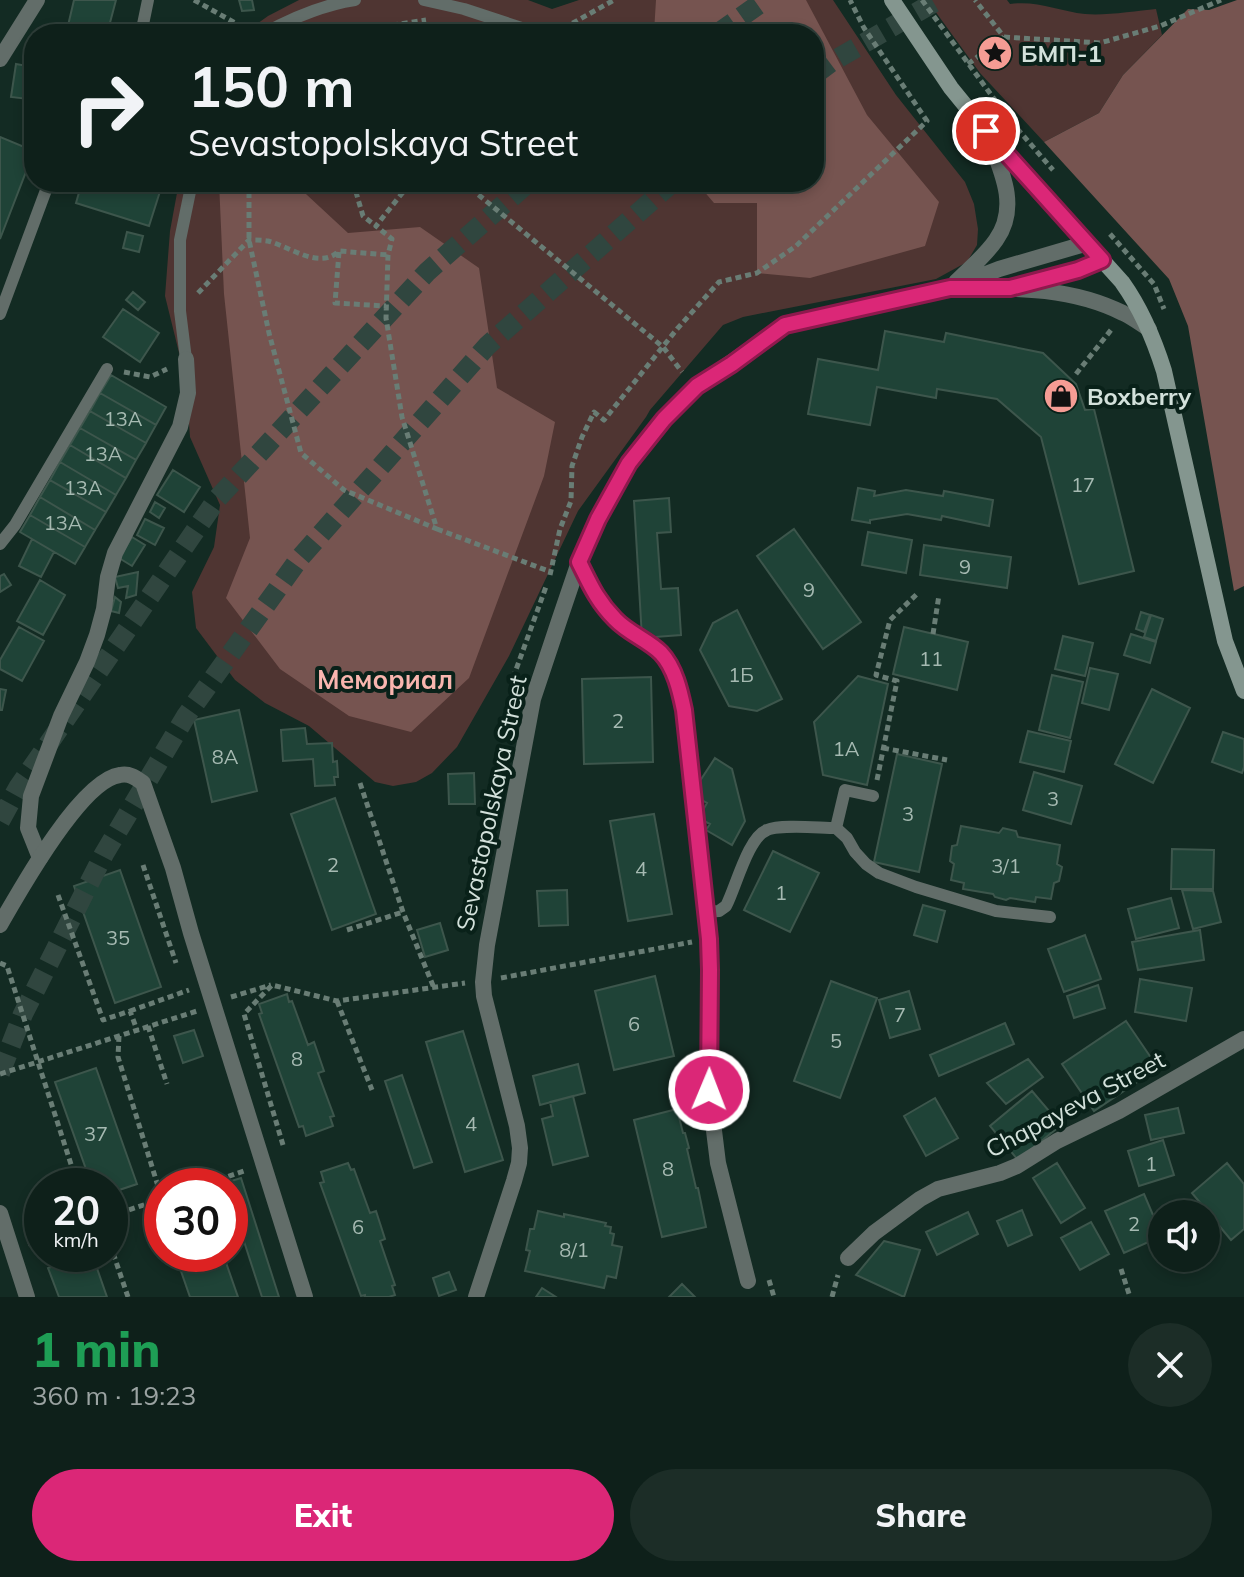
<!DOCTYPE html>
<meta charset="utf-8">
<style>
:root{--surface:#0e201a;--page:#1c2d27;--text:#f1f3f6;--muted:#9ba3a2;--line:#2e3e39;--accent:#db2777}
body{margin:0;font-family:Mulish,sans-serif;background:var(--page);color:var(--text);height:100vh;display:flex;flex-direction:column;font-size:30px;white-space:nowrap}
*{box-sizing:border-box;margin:0}
p{font-size:26px;color:var(--muted)}
.icon{flex:none;width:44px;height:44px;fill:none;stroke:currentColor;stroke-width:2;stroke-linecap:round;stroke-linejoin:round}
.map{position:relative;height:1297px;overflow:hidden}
.drawer{display:flex;flex-direction:column;background:var(--surface);flex:1}
.drawer>*{flex:none}
.top-card{position:absolute;left:24px;top:24px;width:800px;height:168px;border-radius:32px;box-shadow:0 4px 12px #0003,0 0 0 2px var(--line);background:#0e201a;color:var(--text);overflow:hidden}
.fabs{position:absolute;left:1148px;top:1200px;display:grid;gap:16px}
.fabs a{display:grid;place-items:center;width:72px;height:72px;border-radius:50%;background:var(--surface);box-shadow:0 4px 12px #0003,0 0 0 2px var(--line);font-size:40px}
.speed{position:absolute;left:24px;top:1168px;display:flex;gap:16px;font-size:40px;font-weight:700;text-align:center}
.speed>*{display:grid;place-content:center;width:104px;height:104px;border-radius:50%;background:var(--surface);box-shadow:0 4px 12px #0003,0 0 0 2px var(--line);line-height:1}
.speed small{font-size:20px;font-weight:400}
.speed .limit{border:12px solid #d22;background:#fff;color:#111}
.pin{position:absolute;display:grid;place-items:center;width:68px;height:68px;color:#fff;margin:-34px;border:4px solid #fff;border-radius:50%;box-shadow:0 2px 8px #0007}
.me{position:absolute;width:88px;margin:-44px;rotate:1deg;stroke-linejoin:round;filter:drop-shadow(0 0 6px #0008)}
.turn{display:flex;align-items:center;gap:28px;height:168px;padding:0 32px;font-size:36px}
.turn .icon{width:104px;height:104px;stroke-width:2.5}
.turn b{display:block;font-size:56px;line-height:68px}
.round{display:grid;place-items:center;flex:none;width:84px;height:84px;border-radius:42px;background:var(--page)}
.headline{display:flex;align-items:center;justify-content:space-between;height:136px;padding:0 32px}
h1{font-size:48px;font-weight:800;line-height:60px;color:#1e9e55}
.primary-button{display:flex;gap:16px;margin-top:auto;padding:16px 32px}
.primary-button a{flex:1;height:92px;border-radius:48px;background:var(--accent);color:#fff;font-size:32px;font-weight:800;line-height:92px;text-align:center}
.primary-button a+a{background:var(--page);color:var(--text)}
.map>svg:first-child{display:block}
.green{fill:#4f3532}
.forest{fill:#765450}
.building{fill:#1f4337;stroke:#3d564c;stroke-width:2}
.lines{fill:none;stroke-linecap:round;stroke-linejoin:round}
.primary-tunnel{stroke:#30463f;stroke-width:20;stroke-dasharray:20 10;stroke-linecap:butt}
.path{stroke:#697d75;stroke-width:5;stroke-dasharray:6 4;stroke-linecap:butt}
.service{stroke:#626d69;stroke-width:12}
.minor{stroke:#626d69;stroke-width:16}
.tertiary{stroke:#626d69;stroke-width:16}
.secondary{stroke:#84968f;stroke-width:16}
.route-casing{stroke:#8e194d;stroke-width:20}
.route{stroke:#db2777;stroke-width:14}
.labels{text-anchor:middle;dominant-baseline:central;stroke-width:8;stroke-linejoin:round;paint-order:stroke}
.number-label{font-size:20px;fill:#a6bab2}
.poi-label{font-size:24px;font-weight:bold;fill:#d3e1db;stroke:#092119;text-anchor:start}
.street-label{font-size:24px;fill:#d3e1db;stroke:#092119}
.neighbourhood-label{font-size:26px;font-weight:bold;fill:#f9b6af;stroke:#092119}
</style>
<div class="map">
<svg width="1244" height="1297" viewBox="0 0 1244 1297">
<rect width="100%" height="100%" fill="#132b23"/>
<path class="green" d="M299,0H528L552,9L579,0H833L896,95L965,182L974,204L978,229L977,245L967,262L936,279L743,317L723,325L650,410L646,417L578,511L509,656L457,747L432,773L416,782L393,786L375,782L309,726L265,703L235,680L196,628L192,592L214,547L220,505L190,437L186,381L165,296L170,231L179,182H814V34H243L268,16Z
M927,0H1007L1010,4C1036,0 1059,11 1085,14C1104,16 1136,11 1156,9L1162,35L1123,75L1099,113L1044,142L980,73Z"/>
<path class="forest" d="M656,0H806L867,115L939,202L925,246L810,278L757,273V203H714L696,182H814V34H616L622,29L654,32Z
M1237,0H1244V586L1234,591L1188,326L1169,279L1044,142L1099,113L1123,75L1188,9L1209,10Z
M219,182H293L348,233L420,227L479,268L497,388L555,422L544,476L469,678L411,732L349,716L280,669L226,598L250,538L224,294Z"/>
<path class="building" d="M74,0H116L107,34H66Z
M239,0H252L254,10L242,11Z
M16,64L33,67L28,99L11,97Z
M0,137L34,151L0,239Z
M82,182H163L149,226L76,203Z
M127,232L143,236L139,252L123,248Z
M133,292L145,302L138,310L126,300Z
M123,309L159,333L140,362L103,337Z
M885,331L944,342L946,333L1043,353L1076,384L1085,410L1094,409L1134,571L1079,584L1041,437L997,399L937,389L936,398L877,387L870,425L808,414L818,359L878,370Z
M111,375L166,407L156,425L100,393Z
M100,393L156,425L146,443L90,411Z
M90,411L146,443L136,460L80,428Z
M80,428L136,460L126,478L70,445Z
M70,445L126,478L116,495L60,462Z
M60,462L116,495L106,512L50,480Z
M173,470L200,487L184,512L157,495Z
M50,480L106,512L95,530L40,497Z
M858,488L875,491L874,496L906,490L943,496L944,491L993,500L989,526L942,516L941,520L907,514L870,520V523L852,520Z
M40,497L95,530L85,547L30,515Z
M669,498L671,532L657,533L661,589L678,588L681,635L642,638L634,501Z
M155,502L165,508L159,518L150,512Z
M30,515L85,547L75,564L20,532Z
M145,519L164,528L155,545L137,535Z
M794,529L861,622L823,649L757,556Z
M868,532L912,540L906,573L862,565Z
M132,537L145,545L132,566L119,558Z
M32,539L54,552L41,577L19,566Z
M924,545L1011,557L1007,588L920,575Z
M138,572L136,595L126,598L128,586L118,588L115,577Z
M4,574L11,585L0,592V576Z
M40,580L65,595L43,635L17,621Z
M115,597L121,602L119,613L111,611Z
M737,610L782,699L757,711L729,706L700,650L713,623Z
M1141,612L1150,615L1144,632L1136,629Z
M1151,615L1163,619L1156,641L1144,637Z
M19,627L44,641L22,681L0,669V660Z
M904,627L968,642L957,690L893,674Z
M1131,634L1156,642L1150,663L1124,655Z
M1063,636L1093,643L1085,676L1055,669Z
M1090,668L1118,674L1109,710L1082,703Z
M1052,675L1083,682L1070,738L1039,730Z
M858,676L888,684L867,785L823,775L814,722Z
M651,677L653,762L584,764L582,679Z
M0,689L6,690L2,710H0Z
M1152,689L1190,708L1153,783L1115,764Z
M239,710L257,791L212,802L194,720Z
M305,728L307,744L332,743L333,762L337,761L338,777H334L335,785L315,786L313,759L283,761L281,730Z
M1028,731L1071,741L1064,772L1020,762Z
M1223,732L1244,739V767L1242,773L1212,762Z
M897,754L942,764L919,872L874,862Z
M715,758L732,769L745,821L732,845L706,830L710,824L704,821L702,812L707,803L698,798L696,787Z
M1034,772L1082,786L1071,824L1023,810Z
M474,773L475,804H449L448,774Z
M335,798L376,914L332,930L291,814Z
M654,814L672,914L628,921L610,821Z
M961,826L999,833L1003,828L1016,831L1018,837L1060,845L1057,864L1062,867L1059,881L1054,883L1051,899L1036,897L1035,902L1010,898L1006,900L995,897L993,894L963,889L964,883L951,880L954,864L950,861L952,846L957,845Z
M1172,849L1214,850L1213,889H1171Z
M773,851L819,873L790,932L744,910Z
M120,870L161,987L115,1003L74,886Z
M567,890L568,925L539,926L537,891Z
M1182,890L1213,891L1221,922L1193,929Z
M1171,898L1179,928L1136,939L1128,909Z
M923,905L945,911L937,942L914,935Z
M440,923L448,950L425,957L417,930Z
M1200,930L1204,960L1138,970L1132,942Z
M1085,935L1101,979L1064,992L1048,949Z
M655,976L674,1056L614,1070L595,991Z
M1140,979L1192,988L1186,1021L1135,1012Z
M831,981L877,998L840,1098L794,1081Z
M1098,985L1105,1008L1074,1018L1067,996Z
M909,991L920,1029L890,1038L879,1000Z
M287,994L289,1002L292,1001L308,1045L314,1042L324,1071L318,1073L334,1116L330,1117L333,1126L306,1136L303,1126L299,1127L259,1014L262,1013L259,1004Z
M1126,1021L1158,1068L1094,1111L1062,1064Z
M1005,1023L1014,1044L939,1076L930,1055Z
M194,1030L203,1056L183,1063L174,1036Z
M463,1031L503,1160L465,1172L426,1042Z
M1028,1059L1043,1077L1006,1104L987,1083Z
M578,1064L585,1093L540,1105L533,1076Z
M96,1068L137,1184L110,1193V1186H92L55,1082Z
M402,1075L432,1162L414,1168L385,1081Z
M1032,1091L1061,1125L1018,1160L990,1126Z
M573,1096L588,1156L553,1165L542,1119L553,1116L550,1102Z
M935,1098L958,1138L926,1156L904,1116Z
M1178,1108L1184,1133L1151,1140L1145,1115Z
M677,1109L683,1133H685L689,1148L687,1149L696,1188H698L706,1227L662,1237L634,1120Z
M1163,1140L1174,1175L1139,1186L1128,1151Z
M348,1163L351,1170L354,1169L370,1213L376,1211L385,1239L380,1241L395,1285L392,1286L395,1295L389,1297H365V1295L361,1296L320,1183L324,1182L321,1172Z
M1057,1163L1085,1208L1061,1223L1033,1178Z
M1227,1163L1244,1184V1229L1231,1240L1192,1193Z
M241,1178L279,1297H262L230,1198V1186H226L225,1183Z
M1144,1194L1162,1236L1124,1253L1105,1211Z
M1022,1210L1032,1235L1008,1246L997,1221Z
M538,1211L564,1217V1214L606,1223L605,1226L611,1227L610,1233L614,1234L612,1245L622,1247L616,1278L607,1276L604,1288L525,1271L530,1251L526,1250L530,1229H534Z
M968,1212L978,1234L937,1255L926,1232Z
M1091,1222L1109,1254L1080,1270L1061,1238Z
M884,1241L920,1250L904,1297L856,1275Z
M87,1254H92L107,1297H59L48,1268Z
M175,1254H223L238,1297H190Z
M449,1272L456,1290L439,1296L433,1278Z
M682,1284L695,1297H669Z
M542,1288L556,1297H536Z"/>
<g class="lines">
<path class="primary-tunnel" d="M717,34L765,0
M814,75L830,63L938,0
M0,821L18,788L217,499L427,272L529,182
M0,1073L23,1014L104,854L186,716L299,559L487,346L673,182"/>
<path class="path" d="M194,0L246,29
M922,0L1008,118L1053,170
M555,33L614,0
M364,34L373,28L426,20
M1004,37L1100,43L1160,26L1221,0
M968,64L1004,37L975,0
M249,182V240L269,333L301,453L344,490L437,529L402,417L386,318L388,255L392,239L376,226L411,182
M353,182L363,216L376,226
M463,182L663,347L682,372
M1110,234L1154,284L1164,309
M339,252L335,303L386,306
M198,293L249,240C255,240 262,240 268,241C291,247 319,270 339,251L388,255
M124,372L150,377L167,369
M1076,374L1111,330
M437,529L551,572
M550,575L560,529L571,501L572,466L582,437L594,412L604,420L677,329L719,282L757,273L796,246L927,121L864,28L850,0
M933,634L939,595
M513,678L547,584
M883,748L947,760
M877,780L897,681L876,675L890,620L918,593
M360,783L403,912L434,988
M143,865L176,963
M58,895L103,1020L130,1011L137,1030
M347,930L403,912
M0,963L7,966L78,1186
M501,978L692,942
M231,997L271,985
M337,1001L372,1090
M130,1011L189,990
M148,1026L167,1084
M119,1036L118,1057L162,1199
M0,1074L197,1011
M283,1145L244,1014L272,985L337,1001L465,983
M200,1186L244,1171
M110,1216L162,1199
M28,1244L42,1239
M110,1244L128,1297
M1121,1269L1130,1297
M769,1280L774,1297
M832,1297L838,1275"/>
<path class="service" d="M424,0L464,9L540,34
M141,34L148,0
M263,34C292,18 322,5 355,0
M0,314L49,182
M186,359L180,311V240L192,182
M0,544L15,525L107,369
M836,828L845,790L873,796
M706,912L719,911L726,906C736,887 748,837 767,830C781,824 819,828 836,828L847,838L855,852L866,864L879,873L916,887L996,911L1050,917"/>
<path class="minor" d="M0,59L37,0
M579,562C590,584 597,601 615,619C628,633 648,640 661,653C675,668 680,691 684,710L709,939L710,970L709,1090L718,1163L748,1281
M40,858L28,828L31,796L61,716L87,662L97,635L104,609L108,577L115,553L180,427L188,393L186,359
M0,1213L27,1297
M848,1258L874,1233L920,1199L938,1189L1000,1173L1017,1166L1057,1141L1119,1111L1244,1039"/>
<path class="tertiary" d="M956,282C970,268 985,256 996,240C1021,205 999,166 986,131
M1023,284L1078,270L1102,260
M959,288C1015,288 1071,287 1123,313C1132,317 1141,324 1149,329
M0,925C20,890 81,780 120,775C130,773 136,778 143,783L173,868L191,933L305,1297
M476,1297L514,1181L519,1163L520,1148L517,1126L484,996L483,982L487,945L533,699L560,618L579,562L598,519L629,463L664,419L697,386L785,325L950,288L999,269L1088,243"/>
<path class="secondary" d="M892,0L951,88L986,131L1122,282C1142,310 1154,339 1164,371L1225,641L1244,691"/>
</g>
<g class="lines">
<g class="route-casing">
<path id="route" d="M709,1090L710,970L709,939L684,710C680,691 675,668 661,653C648,640 628,633 615,619C597,601 590,584 579,562L598,519L629,463L664,419L697,386L732,364L785,325L950,288H1010L1078,270L1102,260L986,131"/>
</g>
<use href="#route" class="route"/>
</g>
<defs>
<g id="sight-disc" transform="scale(1.8)"><circle r="9.5" fill="#f59c94" stroke="#092119"/><path d="M0-6L1.8-2.2L6-1.7L2.9 1.2L3.7 5.4L0 3.3L-3.7 5.4L-2.9 1.2L-6-1.7L-1.8-2.2Z" fill="#111"/></g>
<g id="shop-disc" transform="scale(1.8)"><circle r="9.5" fill="#f59c94" stroke="#092119"/><path d="M-5-2.5h2.3a2.7 3.5 0 0 1 5.4 0H5L5.5 6h-11ZM-1.5-2.5h3a1.5 2.3 0 0 0-3 0Z" fill="#111"/></g>
</defs>
<g fill-rule="evenodd">
<use href="#sight-disc" x="995" y="53"/>
<use href="#shop-disc" x="1061" y="396"/>
</g>
<g class="labels">
<g class="number-label">
<text x="123" y="418">13А</text>
<text x="103" y="453">13А</text>
<text x="1083" y="484">17</text>
<text x="83" y="487">13А</text>
<text x="63" y="522">13А</text>
<text x="965" y="566">9</text>
<text x="809" y="589">9</text>
<text x="931" y="658">11</text>
<text x="741" y="674">1Б</text>
<text x="618" y="720">2</text>
<text x="846" y="748">1А</text>
<text x="225" y="756">8А</text>
<text x="1053" y="798">3</text>
<text x="908" y="813">3</text>
<text x="333" y="864">2</text>
<text x="1006" y="865">3/1</text>
<text x="641" y="868">4</text>
<text x="781" y="892">1</text>
<text x="118" y="937">35</text>
<text x="900" y="1014">7</text>
<text x="634" y="1023">6</text>
<text x="836" y="1040">5</text>
<text x="297" y="1058">8</text>
<text x="471" y="1123">4</text>
<text x="96" y="1133">37</text>
<text x="1151" y="1163">1</text>
<text x="668" y="1168">8</text>
<text x="1134" y="1223">2</text>
<text x="358" y="1226">6</text>
<text x="574" y="1249">8/1</text>
</g>
<g class="poi-label">
<text x="1021" y="53">БМП-1</text>
<text x="1087" y="396">Boxberry</text>
</g>
<g class="street-label">
<text transform="translate(491 803) rotate(-78)">Sevastopolskaya Street</text>
<text transform="translate(1075 1104) rotate(-28)">Chapayeva Street</text>
</g>
<g class="neighbourhood-label">
<text x="385" y="679">Мемориал</text>
</g>
</g>
</svg>
<div class="fabs">
<a><svg class="icon" aria-label="sound" viewBox="0 0 24 24"><path d="M4 9h4l5-4v14l-5-4H4zM17 9q2 3 0 6"/></svg></a>
</div>
<div class="speed"><div>20<small>km/h</small></div><div class="limit">30</div></div>
<div class="pin" style="left:986px;top:131px;background:#d93025"><svg class="icon" aria-label="arrive" viewBox="0 0 24 24"><path d="M6 21V4h12l-3 4 3 4H6"/></svg></div>
<svg class="me" style="left:709px;top:1090px" viewBox="-20 -20 40 40"><circle r="17" fill="#db2777" stroke="#fff" stroke-width="3"/><path d="M0-11L8 9 0 5-8 9z" fill="#fff"/></svg>
<div class="top-card">
<div class="turn"><svg class="icon" aria-label="right" viewBox="0 0 24 24"><path d="M7 20v-9h11M14 6l5 5-5 5"/></svg><div><b>150 m</b>Sevastopolskaya Street</div></div>
</div>
</div>
<section class="drawer">
<div class="headline"><div><h1>1 min</h1><p>360 m · 19:23</p></div><a class="round"><svg class="icon" aria-label="close" viewBox="0 0 24 24"><path d="M6 6l12 12M18 6L6 18"/></svg></a></div>
<div class="primary-button"><a>Exit</a><a>Share</a></div>
</section>
